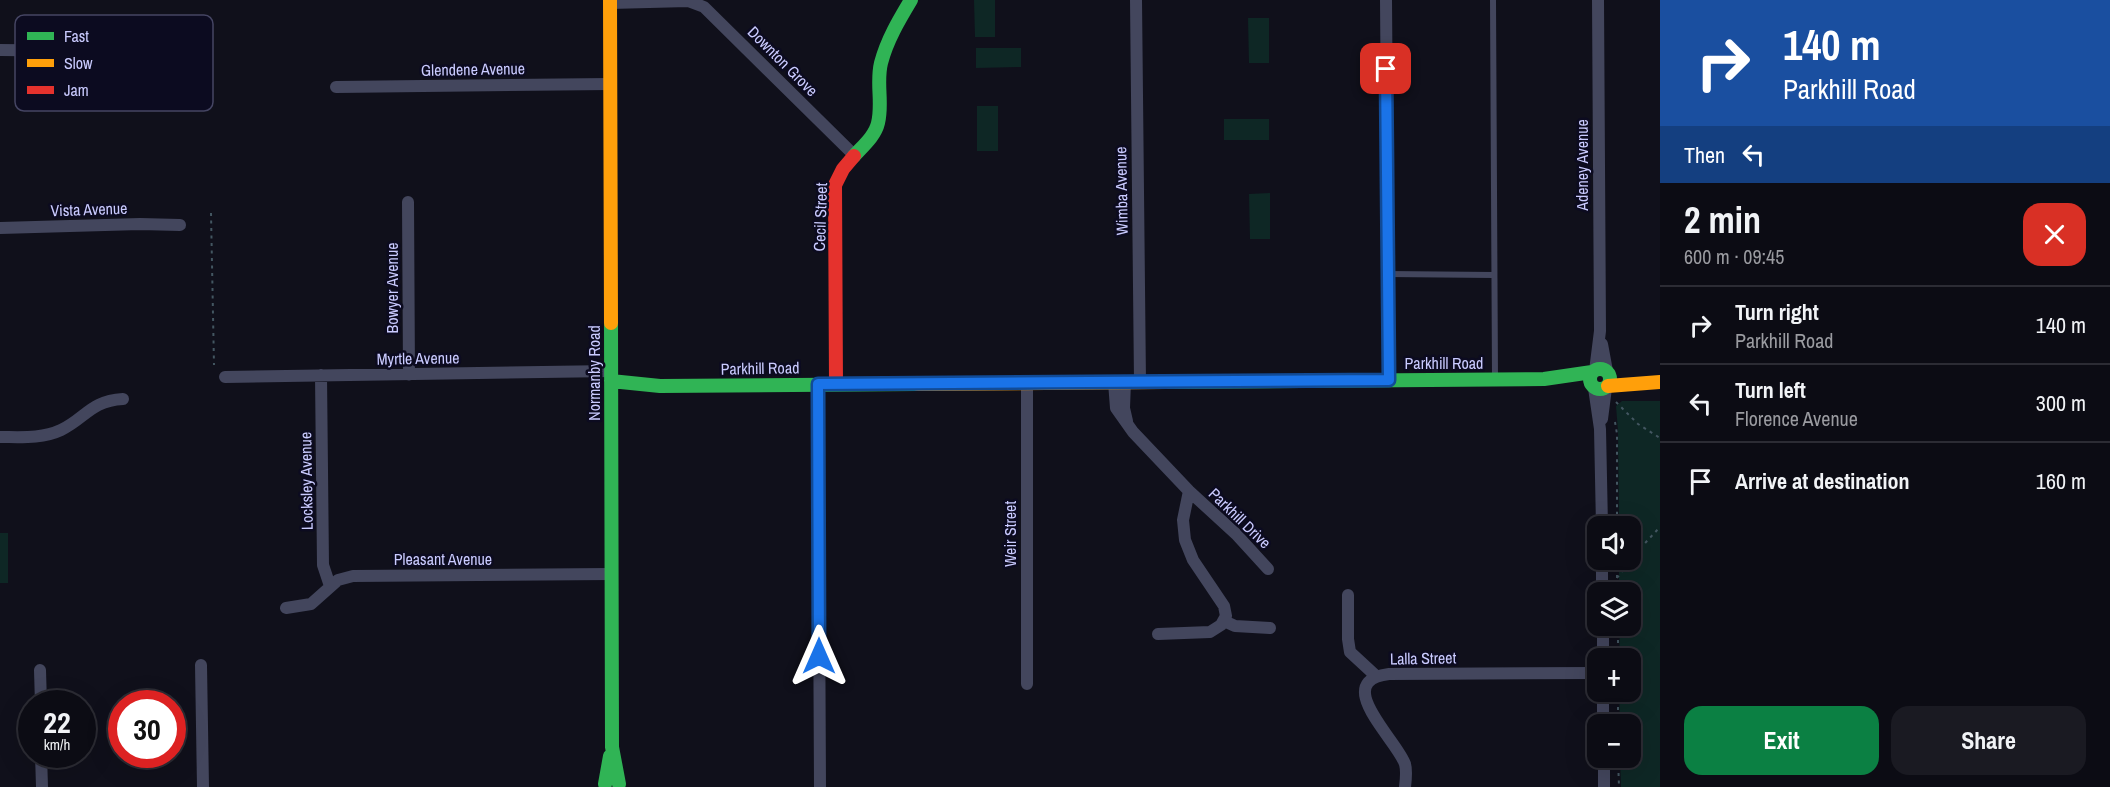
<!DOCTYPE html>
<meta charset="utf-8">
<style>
:root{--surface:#0c0c14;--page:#1a1a22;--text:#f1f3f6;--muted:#9a9ba0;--line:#2c2c34;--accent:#0b8043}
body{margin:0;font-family:"Archivo Narrow",sans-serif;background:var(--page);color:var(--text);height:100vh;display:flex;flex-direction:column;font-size:22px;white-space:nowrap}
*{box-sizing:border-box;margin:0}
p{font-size:20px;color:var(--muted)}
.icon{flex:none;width:33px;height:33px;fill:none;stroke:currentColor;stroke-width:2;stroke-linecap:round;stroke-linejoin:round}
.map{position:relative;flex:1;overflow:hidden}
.side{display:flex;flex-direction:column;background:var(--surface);width:450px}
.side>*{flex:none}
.top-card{background:#1a4fa0;color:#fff;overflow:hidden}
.fabs{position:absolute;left:1587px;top:516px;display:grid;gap:12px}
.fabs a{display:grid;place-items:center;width:54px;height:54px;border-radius:12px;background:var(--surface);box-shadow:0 6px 24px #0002,0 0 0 2px var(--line);font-size:30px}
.speed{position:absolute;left:18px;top:690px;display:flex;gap:12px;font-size:30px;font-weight:700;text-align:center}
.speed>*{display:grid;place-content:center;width:78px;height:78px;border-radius:50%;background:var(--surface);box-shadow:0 6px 24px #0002,0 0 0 2px var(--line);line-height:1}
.speed small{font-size:15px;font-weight:400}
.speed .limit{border:9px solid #d22;background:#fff;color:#111}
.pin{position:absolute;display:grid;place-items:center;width:51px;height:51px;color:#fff;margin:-26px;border-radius:12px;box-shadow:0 3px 9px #0006}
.me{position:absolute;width:66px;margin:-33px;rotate:0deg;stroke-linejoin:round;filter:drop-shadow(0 0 4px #0008)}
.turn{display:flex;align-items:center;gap:21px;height:126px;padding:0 24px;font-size:27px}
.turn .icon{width:78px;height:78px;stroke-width:2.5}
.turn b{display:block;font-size:42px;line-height:51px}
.then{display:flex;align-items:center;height:57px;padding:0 24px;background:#0003;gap:12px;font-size:22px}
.round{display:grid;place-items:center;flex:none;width:63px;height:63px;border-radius:18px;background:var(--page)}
.headline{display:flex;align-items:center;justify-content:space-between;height:102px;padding:0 24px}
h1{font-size:36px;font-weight:700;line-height:45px}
.primary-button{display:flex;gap:12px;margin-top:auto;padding:12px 24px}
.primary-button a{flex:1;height:69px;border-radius:18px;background:var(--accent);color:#fff;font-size:24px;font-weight:700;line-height:69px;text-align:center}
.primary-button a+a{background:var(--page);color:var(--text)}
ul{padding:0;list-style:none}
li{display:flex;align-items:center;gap:18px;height:78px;padding:0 24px;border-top:2px solid var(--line)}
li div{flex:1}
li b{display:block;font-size:22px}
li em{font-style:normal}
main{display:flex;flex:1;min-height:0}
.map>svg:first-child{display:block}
.green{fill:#0e2725}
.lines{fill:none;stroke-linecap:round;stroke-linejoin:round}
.path{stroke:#435661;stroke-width:2;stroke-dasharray:3 4.5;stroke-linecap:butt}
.lane{stroke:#43465d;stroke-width:6}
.street{stroke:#43465d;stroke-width:12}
.fast{stroke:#30b455;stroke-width:14}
.slow{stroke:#ff9f0a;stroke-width:14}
.jam{stroke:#e5322d;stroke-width:14}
.route-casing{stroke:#114b97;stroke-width:15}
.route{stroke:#1a73e8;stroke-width:10}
.labels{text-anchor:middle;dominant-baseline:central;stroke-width:5;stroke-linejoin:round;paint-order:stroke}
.street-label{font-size:16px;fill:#cacbff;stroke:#0c0b20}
.key{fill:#0c0b20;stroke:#454563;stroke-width:1.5}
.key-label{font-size:16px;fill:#cacbff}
</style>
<main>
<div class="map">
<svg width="1660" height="787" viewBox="0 0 1660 787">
<rect width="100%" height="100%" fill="#10101b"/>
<path class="green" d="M974,0H995V37H975Z
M1248,18H1269V63H1249Z
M976,48H1021V67L976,68Z
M977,106H998V151H977Z
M1224,119H1269V140H1224Z
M1270,193V239H1250L1249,194Z
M1622,401H1660V787H1621L1620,758H1630V724H1620L1619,692H1630V658H1619L1620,626H1630V592H1619V560H1630V526H1619L1618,431L1616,406Z
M0,533H8V583H0Z"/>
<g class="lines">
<path class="path" d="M211,213L214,365
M1616,402L1638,424L1660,438
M1615,422L1617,434V526
M1617,560V592
M1617,578L1634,555L1660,527
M1618,658V626
M1618,692V724
M1618,758L1619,787"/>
<path class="lane" d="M1493,0L1495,379
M1387,274L1494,275
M1630,617H1635"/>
<path class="street" d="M1136,0L1140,382
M1386,0L1389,380
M610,3L688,1L704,7L854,155
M0,50L95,51L114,57L138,76
M336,87L610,84
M408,202L409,375
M0,228L140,224L180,225
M1602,344L1607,371
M1595,371L1600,331L1598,0
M321,375L323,565L330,586
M225,377L611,371
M1114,382L1116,408L1133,432L1189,491L1236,534L1268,569
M1125,382L1124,408L1127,421
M1027,383V684
M818,384L820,787
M1594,388L1600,429L1602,526
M1602,419L1606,388
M0,437C20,437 42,439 61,430C86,418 90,401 123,399
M1602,560V592
M1348,595V639L1350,652L1376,676
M286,608L311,604L338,580L353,576L611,574
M1224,621L1235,626L1270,628
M1603,626V658
M1158,634L1210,632L1221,625L1226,616L1224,606L1193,560L1185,540L1183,520L1189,491
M201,665L203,787
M40,670L41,704
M1603,692V724
M41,754L42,787
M1604,758V787
M1405,787C1406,779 1407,771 1405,764C1397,740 1330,681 1389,674L1598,673"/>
<path class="fast" d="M854,156C863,146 875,136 878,123C883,103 876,83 881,63C887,40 899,20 911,0
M611,323L612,747L619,784
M1590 379a10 10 0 1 1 20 0a10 10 0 1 1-20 0Z
M611,381L660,386L918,384
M1166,382L1544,379L1592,372
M605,784L610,756"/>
<path class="slow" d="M610,0L611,323
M918,384L1166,382
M1608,386L1660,382"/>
<path class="jam" d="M836,384L835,185L843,169L854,156"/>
</g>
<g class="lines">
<g class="route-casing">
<path id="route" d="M819,656L818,384L1389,380L1386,69"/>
</g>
<use href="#route" class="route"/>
</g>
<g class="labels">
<g class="street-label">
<text transform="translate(783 61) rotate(45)">Downton Grove</text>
<text transform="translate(473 69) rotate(-1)">Glendene Avenue</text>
<text transform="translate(1582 165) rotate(-90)">Adeney Avenue</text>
<text transform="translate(1121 191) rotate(-91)">Wimba Avenue</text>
<text transform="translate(89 209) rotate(-2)">Vista Avenue</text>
<text transform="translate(820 217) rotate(-88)">Cecil Street</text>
<text transform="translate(392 288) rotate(-90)">Bowyer Avenue</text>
<text transform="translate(418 358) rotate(-1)">Myrtle Avenue</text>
<text x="1444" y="363">Parkhill Road</text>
<text transform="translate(760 368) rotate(-1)">Parkhill Road</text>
<text transform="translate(594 373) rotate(-90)">Normanby Road</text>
<text transform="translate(306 481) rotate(-91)">Locksley Avenue</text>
<text transform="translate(1240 518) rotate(44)">Parkhill Drive</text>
<text transform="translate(1010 534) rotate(-90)">Weir Street</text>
<text x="443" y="559">Pleasant Avenue</text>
<text transform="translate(1423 658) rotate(-1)">Lalla Street</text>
</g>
</g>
<rect x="15" y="15" width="198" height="96" rx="9" class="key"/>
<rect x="27" y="32" width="27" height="8" fill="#30b455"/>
<rect x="27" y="59" width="27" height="8" fill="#ff9f0a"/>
<rect x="27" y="86" width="27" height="8" fill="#e5322d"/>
<g class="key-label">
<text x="64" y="42">Fast</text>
<text x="64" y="69">Slow</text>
<text x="64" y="96">Jam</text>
</g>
</svg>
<div class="fabs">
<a><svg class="icon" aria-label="sound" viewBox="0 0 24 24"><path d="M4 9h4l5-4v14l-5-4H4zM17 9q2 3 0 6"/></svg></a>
<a><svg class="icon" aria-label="layers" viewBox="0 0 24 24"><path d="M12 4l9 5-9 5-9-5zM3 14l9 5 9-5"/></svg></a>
<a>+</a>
<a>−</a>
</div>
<div class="speed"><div>22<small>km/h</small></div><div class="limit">30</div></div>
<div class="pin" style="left:1386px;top:69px;background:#d93025"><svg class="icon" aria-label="arrive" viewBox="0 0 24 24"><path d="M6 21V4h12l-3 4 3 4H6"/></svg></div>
<svg class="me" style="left:819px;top:656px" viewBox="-20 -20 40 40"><path d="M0-17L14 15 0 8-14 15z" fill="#1a73e8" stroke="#fff" stroke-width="4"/></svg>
</div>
<section class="side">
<div class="top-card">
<div class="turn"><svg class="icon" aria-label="right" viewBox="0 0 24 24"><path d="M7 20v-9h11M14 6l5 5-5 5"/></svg><div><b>140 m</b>Parkhill Road</div></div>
<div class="then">Then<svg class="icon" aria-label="left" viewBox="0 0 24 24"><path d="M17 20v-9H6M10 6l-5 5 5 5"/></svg></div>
</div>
<div class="headline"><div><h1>2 min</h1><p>600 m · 09:45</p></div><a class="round" style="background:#d93025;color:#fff"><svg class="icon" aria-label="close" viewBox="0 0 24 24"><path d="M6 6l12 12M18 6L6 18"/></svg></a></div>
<ul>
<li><svg class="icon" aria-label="right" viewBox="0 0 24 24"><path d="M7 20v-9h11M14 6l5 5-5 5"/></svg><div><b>Turn right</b><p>Parkhill Road</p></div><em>140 m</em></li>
<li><svg class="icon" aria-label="left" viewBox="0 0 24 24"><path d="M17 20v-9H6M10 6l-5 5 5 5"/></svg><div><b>Turn left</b><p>Florence Avenue</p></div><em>300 m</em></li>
<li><svg class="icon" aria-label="arrive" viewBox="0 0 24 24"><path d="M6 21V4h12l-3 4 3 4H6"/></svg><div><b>Arrive at destination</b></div><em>160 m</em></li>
</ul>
<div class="primary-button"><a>Exit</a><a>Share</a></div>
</section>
</main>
